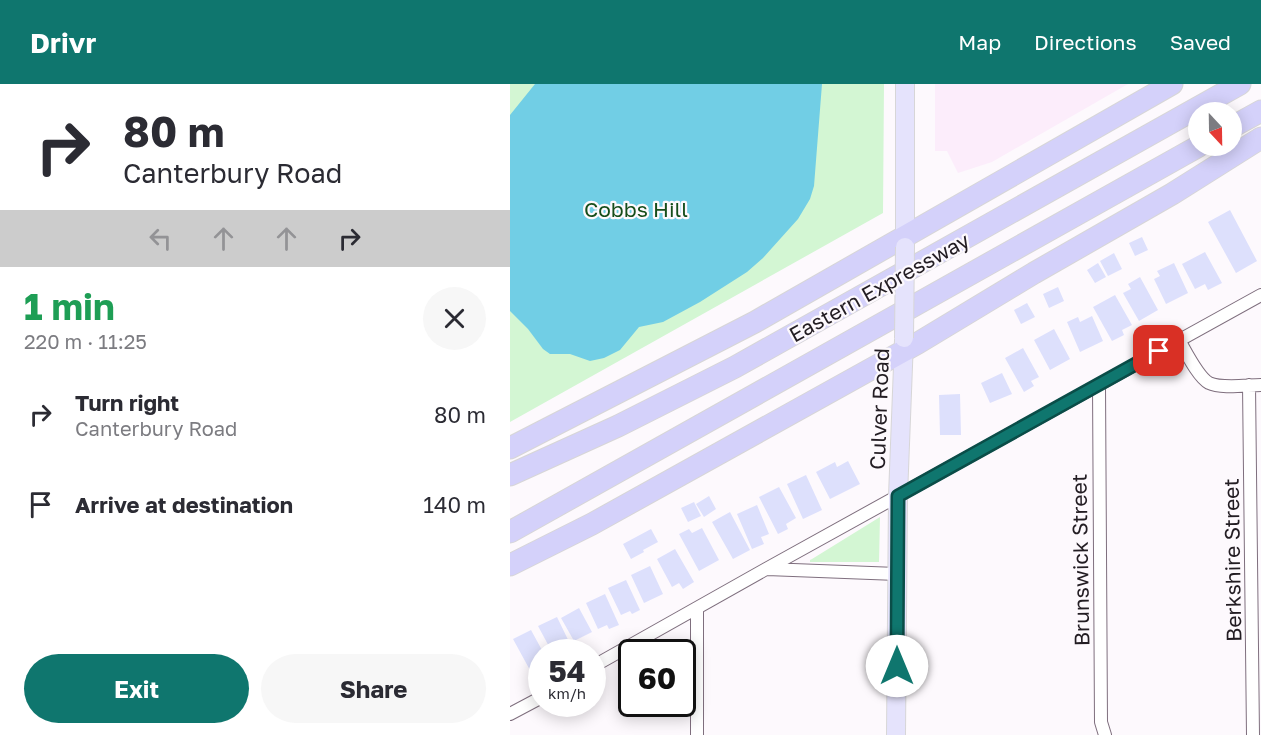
<!DOCTYPE html>
<meta charset="utf-8">
<style>
:root{--surface:#fff;--page:#f7f7f7;--text:#2b2b33;--muted:#7c7c81;--accent:#0f766e}
body{margin:0;font-family:"Golos Text",sans-serif;background:var(--page);color:var(--text);height:100vh;display:flex;flex-direction:column;font-size:22px;white-space:nowrap}
*{box-sizing:border-box;margin:0}
p{font-size:20px;color:var(--muted)}
.icon{flex:none;width:33px;height:33px;fill:none;stroke:currentColor;stroke-width:2;stroke-linecap:round;stroke-linejoin:round}
.map{position:relative;flex:1;overflow:hidden}
.drawer{display:flex;flex-direction:column;background:var(--surface);width:510px}
.drawer>*{flex:none}
.banner{background:#fff;color:var(--text);overflow:hidden}
.needle{width:39px;rotate:158deg}
.tools{position:absolute;left:678px;top:18px;display:grid;gap:12px}
.tools a{display:grid;place-items:center;width:54px;height:54px;border-radius:50%;background:var(--surface);box-shadow:0 3px 15px #0003;font-size:30px}
.speed{position:absolute;left:18px;top:555px;display:flex;gap:12px;font-size:30px;font-weight:700;text-align:center}
.speed>*{display:grid;place-content:center;width:78px;height:78px;border-radius:50%;background:var(--surface);box-shadow:0 3px 15px #0003;line-height:1}
.speed small{font-size:15px;font-weight:400}
.speed .limit{border:3px solid #111;border-radius:9px;background:#fff;color:#111}
.pin{position:absolute;display:grid;place-items:center;width:51px;height:51px;color:#fff;margin:-26px;border-radius:12px;box-shadow:0 3px 9px #0006}
.me{position:absolute;width:66px;margin:-33px;rotate:0deg;stroke-linejoin:round;filter:drop-shadow(0 0 4px #0008)}
.turn{display:flex;align-items:center;gap:21px;height:126px;padding:0 24px;font-size:27px}
.turn .icon{width:78px;height:78px;stroke-width:2.5}
.turn b{display:block;font-size:42px;line-height:51px}
.lanes{display:flex;align-items:center;height:57px;padding:0 24px;background:#0003;justify-content:center;gap:30px;direction:ltr}
.lanes .off{opacity:.35}
.round{display:grid;place-items:center;flex:none;width:63px;height:63px;border-radius:32px;background:var(--page)}
.summary{display:flex;align-items:center;justify-content:space-between;height:102px;padding:0 24px}
h1{font-size:36px;font-weight:700;line-height:45px;color:#1e9e55}
.button{display:flex;gap:12px;margin-top:auto;padding:12px 24px}
.button a{flex:1;height:69px;border-radius:36px;background:var(--accent);color:#fff;font-size:24px;font-weight:700;line-height:69px;text-align:center}
.button a+a{background:var(--page);color:var(--text)}
ul{padding:0;list-style:none}
li{display:flex;align-items:center;gap:18px;height:90px;padding:0 24px}
li div{flex:1}
li b{display:block;font-size:22px}
li em{font-style:normal}
header{display:flex;align-items:center;gap:36px;box-sizing:border-box;height:84px;padding:0 30px;background:var(--accent);color:#fff}
header strong{font-size:28px}
nav{display:flex;gap:33px;margin-inline-start:auto;font-size:21px}
main{display:flex;flex:1;min-height:0}
.map>svg:first-child{display:block}
.built{fill:#fcedfb}
.green{fill:#d3f6d3}
.water{fill:#71cee5}
.building{fill:#dde0fc}
.lines{fill:none;stroke-linecap:round;stroke-linejoin:round}
.minor-casing{stroke:#7f6f7e;stroke-width:14}
.primary-casing{stroke:#d7d6d7;stroke-width:20}
.motorway-casing{stroke:#d7d6d7;stroke-width:23}
.minor{stroke:#fff;stroke-width:12}
.primary{stroke:#e5e3fc;stroke-width:18}
.motorway{stroke:#d4d1fa;stroke-width:21}
.primary-bridge-casing{stroke:#d7d6d7;stroke-width:20;stroke-linecap:butt}
.primary-bridge{stroke:#e5e3fc;stroke-width:18}
.route-casing{stroke:#0a4d48;stroke-width:15}
.route{stroke:#0f766e;stroke-width:10}
.labels{text-anchor:middle;dominant-baseline:central;stroke-width:4.5;stroke-linejoin:round;paint-order:stroke}
.park-label{font-size:21px;fill:#164e1b;stroke:#fdf9fd}
.street-label{font-size:21px;fill:#231d23;stroke:#fdf9fd}
</style>
<header>
<strong>Drivr</strong>
<nav><a>Map</a><a>Directions</a><a>Saved</a></nav>
</header>
<main>
<section class="drawer">
<div class="banner">
<div class="turn"><svg class="icon" aria-label="right" viewBox="0 0 24 24"><path d="M7 20v-9h11M14 6l5 5-5 5"/></svg><div><b>80 m</b>Canterbury Road</div></div>
<div class="lanes"><svg class="icon off" aria-label="left" viewBox="0 0 24 24"><path d="M17 20v-9H6M10 6l-5 5 5 5"/></svg><svg class="icon off" aria-label="ahead" viewBox="0 0 24 24"><path d="M12 20V5M6 11l6-6 6 6"/></svg><svg class="icon off" aria-label="ahead" viewBox="0 0 24 24"><path d="M12 20V5M6 11l6-6 6 6"/></svg><svg class="icon" aria-label="right" viewBox="0 0 24 24"><path d="M7 20v-9h11M14 6l5 5-5 5"/></svg></div>
</div>
<div class="summary"><div><h1>1 min</h1><p>220 m · 11:25</p></div><a class="round"><svg class="icon" aria-label="close" viewBox="0 0 24 24"><path d="M6 6l12 12M18 6L6 18"/></svg></a></div>
<ul>
<li><svg class="icon" aria-label="right" viewBox="0 0 24 24"><path d="M7 20v-9h11M14 6l5 5-5 5"/></svg><div><b>Turn right</b><p>Canterbury Road</p></div><em>80 m</em></li>
<li><svg class="icon" aria-label="arrive" viewBox="0 0 24 24"><path d="M6 21V4h12l-3 4 3 4H6"/></svg><div><b>Arrive at destination</b></div><em>140 m</em></li>
</ul>
<div class="button"><a>Exit</a><a>Share</a></div>
</section>
<div class="map">
<svg width="751" height="651" viewBox="0 0 751 651">
<rect width="100%" height="100%" fill="#fdf9fd"/>
<path class="built" d="M425,0H618L482,78L448,89L437,67H425Z"/>
<path class="green" d="M0,0H374L373,129L0,338Z
M370,433L369,478H300V476L302,475Z"/>
<path class="water" d="M25,0H312L304,102L300,115L288,135L253,174L237,188L190,218L153,238L129,243L110,266L94,274L80,277L60,270H40L33,265L18,245L0,227V31Z"/>
<path class="building" d="M720,126L747,177L726,189L698,138Z
M632,153L638,166L625,172L619,159Z
M695,168L712,199L698,206L695,200L685,205L672,180Z
M604,169L612,185L598,192L590,177Z
M588,179L596,193L585,199L577,186Z
M664,179L678,209L656,220L644,195L650,192L647,187Z
M630,193L648,226L629,237L613,209L621,205L618,200Z
M548,203L554,217L539,224L533,210Z
M605,211L622,241L612,246L614,251L602,257L583,223Z
M517,219L525,233L511,240L504,226Z
M582,232L593,257L570,268L557,238L568,233L570,238Z
M544,245L560,275L540,286L524,256Z
M513,264L529,293L521,297L524,302L514,308L495,274Z
M492,289L502,310L480,319L471,299Z
M450,310L451,351H430L429,311Z
M338,377L350,400L320,415L306,388L325,378L327,383Z
M296,391L312,426L293,435L277,400Z
M269,403L286,434L276,440L278,445L268,450L249,413Z
M199,412L206,425L194,433L186,420Z
M184,418L191,432L178,438L171,424Z
M247,421L259,450L251,453L254,460L242,465L227,430Z
M220,428L240,466L223,475L202,438Z
M192,444L209,476L189,487L169,450L179,445L182,449Z
M141,445L148,458L133,466L134,468L121,475L113,460Z
M165,465L184,498L173,505L169,499L162,503L147,475Z
M140,482L153,510L134,519L121,491Z
M116,496L130,526L122,530L120,527L111,531L98,504Z
M95,510L109,541L99,545L97,541L88,545L76,519Z
M69,524L82,548L64,557L51,534Z
M47,533L63,566L58,568H42L28,542Z
M21,546L33,568H32V583L21,588L3,555Z"/>
<g class="lines">
<g class="minor-casing">
<path id="minor" d="M669,256C676,268 688,293 699,299C711,305 737,301 751,301
M589,301L591,638L595,651
M739,301L743,651
M257,485L387,490
M82,583L256,485L751,211
M0,630L32,613
M187,651V524"/>
</g>
<g class="primary-casing">
<path id="primary" d="M395,163V0
M386,651L388,412L394,256"/>
</g>
<g class="motorway-casing">
<path id="motorway" d="M722,43L751,27
M0,364L245,238L662,0
M0,391L108,342L225,283L730,0
M0,448L689,62
M0,481L82,440L408,259L524,189L662,110L751,54"/>
</g>
<use href="#minor" class="minor"/>
<use href="#primary" class="primary"/>
<use href="#motorway" class="motorway"/>
<g class="primary-bridge-casing">
<path id="primary-bridge" d="M394,254L395,163"/>
</g>
<use href="#primary-bridge" class="primary-bridge"/>
</g>
<g class="lines">
<g class="route-casing">
<path id="route" d="M387,582L388,412L649,267"/>
</g>
<use href="#route" class="route"/>
</g>
<g class="labels">
<g class="park-label">
<text x="126" y="125">Cobbs Hill</text>
</g>
<g class="street-label">
<text transform="translate(369 203) rotate(-29)">Eastern Expressway</text>
<text transform="translate(369 325) rotate(-88)">Culver Road</text>
<text transform="translate(570 476) rotate(-91)">Brunswick Street</text>
<text transform="translate(722 476) rotate(-91)">Berkshire Street</text>
</g>
</g>
</svg>
<div class="tools">
<a><svg class="needle" viewBox="-14 -14 28 28"><path d="M0-13l5 13h-10z" fill="#e53935"/><path d="M0 13l5-13h-10z" fill="#7c7c81"/></svg></a>
</div>
<div class="speed"><div>54<small>km/h</small></div><div class="limit">60</div></div>
<div class="pin" style="left:649px;top:267px;background:#d93025"><svg class="icon" aria-label="arrive" viewBox="0 0 24 24"><path d="M6 21V4h12l-3 4 3 4H6"/></svg></div>
<svg class="me" style="left:387px;top:582px" viewBox="-20 -20 40 40"><circle r="19" fill="#fff"/><path d="M0-13L10 11 0 6-10 11z" fill="#0f766e"/></svg>
</div>
</main>
